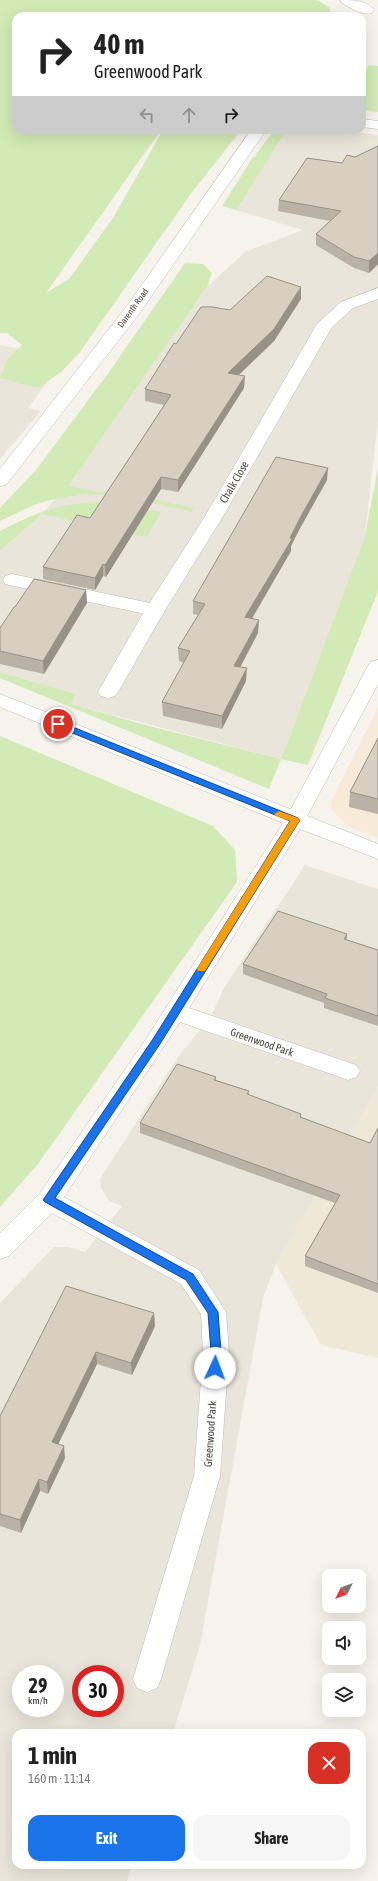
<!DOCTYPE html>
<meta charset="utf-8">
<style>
:root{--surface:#fff;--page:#f6f6f6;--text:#222;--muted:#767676;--accent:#1a73e8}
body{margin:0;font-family:"Asap Condensed",sans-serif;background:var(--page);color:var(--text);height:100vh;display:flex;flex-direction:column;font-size:15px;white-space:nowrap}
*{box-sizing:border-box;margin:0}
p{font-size:13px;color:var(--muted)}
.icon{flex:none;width:22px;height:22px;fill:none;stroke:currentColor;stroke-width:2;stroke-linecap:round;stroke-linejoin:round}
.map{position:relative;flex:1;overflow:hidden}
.panel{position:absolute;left:12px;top:1729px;width:354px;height:140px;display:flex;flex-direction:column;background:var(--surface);border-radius:12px;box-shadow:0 4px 16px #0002}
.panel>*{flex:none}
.top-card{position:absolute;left:12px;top:12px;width:354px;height:122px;border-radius:12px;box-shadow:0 4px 16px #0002;background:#fff;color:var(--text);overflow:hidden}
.needle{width:26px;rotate:228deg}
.tools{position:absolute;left:322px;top:1569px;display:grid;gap:8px}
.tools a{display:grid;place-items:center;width:44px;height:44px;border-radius:8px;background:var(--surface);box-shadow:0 4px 16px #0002;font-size:20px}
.speed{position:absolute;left:12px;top:1665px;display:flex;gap:8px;font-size:20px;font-weight:700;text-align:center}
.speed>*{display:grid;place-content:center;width:52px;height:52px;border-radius:50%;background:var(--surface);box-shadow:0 4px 16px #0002;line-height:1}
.speed small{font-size:10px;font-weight:400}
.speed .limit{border:6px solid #d22;background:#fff;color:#111}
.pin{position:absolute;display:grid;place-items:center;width:34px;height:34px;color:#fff;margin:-17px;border:2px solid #fff;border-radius:50%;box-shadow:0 1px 4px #0007}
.me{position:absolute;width:44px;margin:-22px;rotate:2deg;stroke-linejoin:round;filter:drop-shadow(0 0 3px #0008)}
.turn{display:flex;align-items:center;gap:14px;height:84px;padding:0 16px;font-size:18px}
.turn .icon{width:52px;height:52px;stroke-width:2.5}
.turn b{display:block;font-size:28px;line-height:34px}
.lanes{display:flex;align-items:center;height:38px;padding:0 16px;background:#0003;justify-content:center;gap:20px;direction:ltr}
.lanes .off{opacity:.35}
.round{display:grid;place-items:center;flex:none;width:42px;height:42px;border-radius:12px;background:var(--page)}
.summary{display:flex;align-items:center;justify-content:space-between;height:68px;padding:0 16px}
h1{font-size:24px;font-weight:700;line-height:30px}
.cta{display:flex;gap:8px;margin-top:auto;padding:8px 16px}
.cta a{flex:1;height:46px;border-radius:12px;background:var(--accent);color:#fff;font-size:16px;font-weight:700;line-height:46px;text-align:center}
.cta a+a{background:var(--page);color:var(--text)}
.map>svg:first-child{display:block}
.residential{fill:#eae5da;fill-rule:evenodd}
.commercial{fill:#f7ead8}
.education{fill:#efe8d6}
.green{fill:#d2eab5}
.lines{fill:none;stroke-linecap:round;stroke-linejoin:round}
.lane-casing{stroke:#c2bbae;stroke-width:1}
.street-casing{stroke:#c2bbae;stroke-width:1}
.lane{fill:#fff;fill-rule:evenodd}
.street{fill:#fff;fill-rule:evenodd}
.wall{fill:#bab2a6}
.shaded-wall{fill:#979187}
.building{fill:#d8cfc1;stroke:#979187}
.route{fill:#1a73e8;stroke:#114b97}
.slow{fill:#f59e0b}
.labels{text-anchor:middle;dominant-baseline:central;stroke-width:3;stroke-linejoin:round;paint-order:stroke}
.far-street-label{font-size:9px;fill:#4b4439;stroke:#fff}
.street-label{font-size:11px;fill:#4b4439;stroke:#fff}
</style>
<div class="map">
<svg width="378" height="1881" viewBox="0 0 378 1881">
<rect width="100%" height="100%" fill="#f6f3ec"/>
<path class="residential" d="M287,130H340L378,135V420L365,536L281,759L71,704L76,694L0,672V551L42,514L70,483L207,287L245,252L303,230L236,210Z
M0,345L66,357L28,408L41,411L0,459Z
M305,865L378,889V1087L276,1264L263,1298L200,1645L173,1733H16V1865H132L127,1881H0V1303L54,1247H68L85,1252L122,1206L110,1201L105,1195L101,1188L100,1179L180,1054L206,1023L214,1010L225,986ZM21,1674H55V1708H21ZM81,1674H115V1708H81Z"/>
<path class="commercial" d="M378,707V838L352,828L346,824L331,809V802Z"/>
<path class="education" d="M378,1087V1358L321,1345L276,1264Z"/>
<path class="green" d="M0,0H317L330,8V16H16V130H161L46,293L69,279L113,218L163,130H241L190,195L80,352L61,372L38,388L0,378L8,358L22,345L7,333H0Z
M370,65L378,66V112L362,110V73Z
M275,130H287L236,210L222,206L253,157L257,156L255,155Z
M185,263L203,264L212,273L207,287L68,486L103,493L107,489L194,508L192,511L110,495L85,494L50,500L34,505L0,521V508L37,469L109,372Z
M378,467V591L308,765L281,759L269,789L0,678V672L76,694L71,704L149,726L281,759L365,536Z
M108,502L161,512L147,537L42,514L0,551V531C41,510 62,502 108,502Z
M0,736L213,826L235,850L237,882L38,1164L0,1207Z"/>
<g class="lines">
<g class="lane-casing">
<path id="lane" d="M12,574L155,604L162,606L165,610L162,614L155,616L5,584L3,580L5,576Z
M378,660V684L305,820L302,825L295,827L288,825L285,820L368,666L371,662Z"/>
</g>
<g class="street-casing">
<path id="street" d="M340,0C352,0 367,0 374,10L372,13C362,16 351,8 342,3Z
M362,119L378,121V129L362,127Z
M251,130H266L139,314L6,485L0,486V469L127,306Z
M378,288V299L353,308L332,327L222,518L165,610L118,692L115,696L108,698L101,696L98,692L145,610L204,518L317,324L341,302Z
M0,694L378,844V859L300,829L189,1008L356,1065L360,1071L356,1077L348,1080L340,1077L180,1022L64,1197L199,1270L226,1312L229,1352L220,1476L161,1679L157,1688L147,1692L137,1688L133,1679L194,1476L203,1352L201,1314L181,1284L52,1213L9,1256L0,1259V1233L40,1193L148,1036L283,823L0,707Z"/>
</g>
<use href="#lane" class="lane"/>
<use href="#street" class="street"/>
</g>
<path class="wall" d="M378,146V264L369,273L354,268L316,245V234L330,221L278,211L279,200L342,163Z
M301,299L274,341L239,375L244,388L178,492L161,489L106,577L103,576L95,590L43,579V567L90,518L164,405L145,401V389L176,344L230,310Z
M327,480L299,530L291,546V551L252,619L258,633L240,667L246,681L222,729L163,716L162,702L184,663L179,661L178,648L198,615L193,614V601Z
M86,590L87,603L44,674L0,664V628L15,607Z
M378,738V814L349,807L350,792Z
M346,940L378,950V1026L324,1008V1003L243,974V964Z
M216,1077V1080L249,1091V1095L301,1114V1117L370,1143L378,1128V1293L305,1266V1256L335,1203L140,1133V1123Z
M154,1313L155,1326L132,1375L97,1364L58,1444L65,1458L48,1494L40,1491L21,1533L0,1526V1416Z"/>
<path class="shaded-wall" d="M378,253V264L369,273V261Z
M301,287V299L274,341L228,385V373Z
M245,376L244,388L178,492V480Z
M328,468L327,480L299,530L291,546V551L245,630V617L290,538L300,518Z
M161,477V489L106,577L105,565Z
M103,564V576L95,590V578Z
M86,590L87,603L44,674L43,661Z
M259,620L258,633L234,679V666Z
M247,668L246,681L222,729V716Z
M347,934L346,944L344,939Z
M154,1313L155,1326L132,1375L131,1363Z
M96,1352L97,1364L53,1455L52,1442Z
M64,1446L65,1458L48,1494L47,1482Z
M39,1479L40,1491L21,1533L20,1520Z"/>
<path class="building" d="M378,146V253L369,261L354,257L316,234L341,211L279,200L307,158L342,163L347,155L355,157Z
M267,276L301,287L274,329L228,373L245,376L178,480L161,477L105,565L103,564L95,578L43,567L77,515L90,518L171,395L145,389L174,343L176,344L201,307H213L230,310Z
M276,457L328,468L300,518L290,538L292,539L245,617L259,620L234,666L247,668L222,716L162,702L190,651L178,648L205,604L193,601Z
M34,579L86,590L43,661L0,651V628L14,607H15Z
M378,738V799L350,792Z
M278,911L347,934L344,939L378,950V1016L325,998L327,994L243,964Z
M177,1064L216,1077L214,1080L249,1091L247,1094L301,1114L300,1117L370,1143L378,1128V1284L305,1256L340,1195L140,1123Z
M66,1286L154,1313L131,1363L96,1352L52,1442L64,1446L47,1482L39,1479L20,1520L0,1514V1416Z"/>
<path class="route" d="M58,721L298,818L300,820L160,1044L55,1198L193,1274L218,1312L221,1352L219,1371H211L209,1368L211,1352L208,1313L186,1280L45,1202L43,1200L153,1039L290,821L55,726L53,724Z"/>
<path class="slow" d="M279,811L298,818L300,820L205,971H198L197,969L198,967L290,821L276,816L274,814Z"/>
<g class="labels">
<g class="far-street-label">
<text transform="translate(133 308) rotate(-54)">Darenth Road</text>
</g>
<g class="street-label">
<text transform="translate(234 482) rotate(-60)">Chalk Close</text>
<text transform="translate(262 1042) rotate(19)">Greenwood Park</text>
<text transform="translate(210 1434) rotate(-86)">Greenwood Park</text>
</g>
</g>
</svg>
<div class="tools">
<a><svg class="needle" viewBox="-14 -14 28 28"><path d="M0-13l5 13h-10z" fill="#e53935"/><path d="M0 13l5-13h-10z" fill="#767676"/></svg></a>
<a><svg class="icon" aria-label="sound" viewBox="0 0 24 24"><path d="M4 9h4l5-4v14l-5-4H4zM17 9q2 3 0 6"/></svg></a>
<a><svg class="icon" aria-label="layers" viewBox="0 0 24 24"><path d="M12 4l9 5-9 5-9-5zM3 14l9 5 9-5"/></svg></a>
</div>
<div class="speed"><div>29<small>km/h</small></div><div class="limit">30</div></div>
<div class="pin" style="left:58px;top:724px;background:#d93025"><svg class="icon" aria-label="arrive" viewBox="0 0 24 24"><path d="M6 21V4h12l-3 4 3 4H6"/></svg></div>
<svg class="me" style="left:215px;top:1368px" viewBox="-20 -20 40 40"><circle r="19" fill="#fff"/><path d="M0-13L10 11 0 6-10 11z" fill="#1a73e8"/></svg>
<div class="top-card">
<div class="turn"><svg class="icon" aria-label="right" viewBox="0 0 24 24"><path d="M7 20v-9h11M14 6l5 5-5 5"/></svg><div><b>40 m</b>Greenwood Park</div></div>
<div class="lanes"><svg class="icon off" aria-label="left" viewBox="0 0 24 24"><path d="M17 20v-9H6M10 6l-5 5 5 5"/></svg><svg class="icon off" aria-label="ahead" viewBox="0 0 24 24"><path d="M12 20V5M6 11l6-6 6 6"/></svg><svg class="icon" aria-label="right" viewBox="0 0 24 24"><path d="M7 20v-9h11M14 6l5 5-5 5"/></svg></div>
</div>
<section class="panel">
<div class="summary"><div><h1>1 min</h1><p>160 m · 11:14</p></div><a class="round" style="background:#d93025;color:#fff"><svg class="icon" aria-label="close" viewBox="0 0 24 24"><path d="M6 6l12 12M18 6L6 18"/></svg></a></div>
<div class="cta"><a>Exit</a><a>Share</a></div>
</section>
</div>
